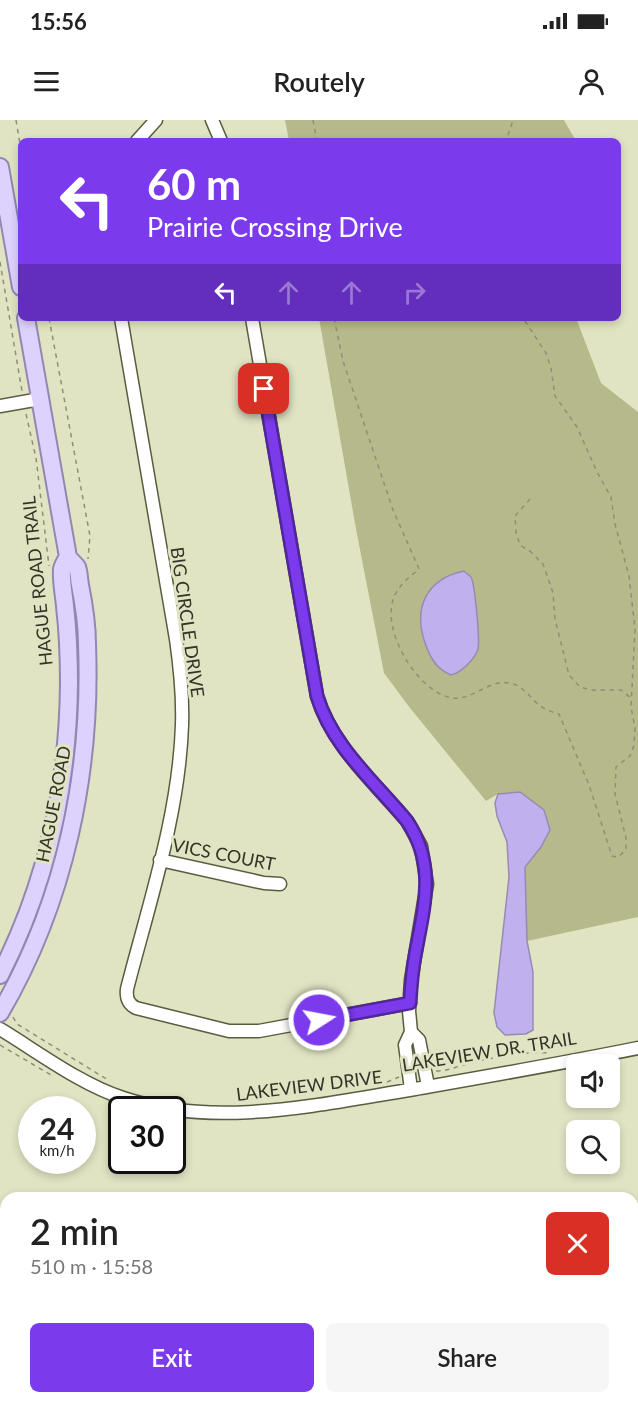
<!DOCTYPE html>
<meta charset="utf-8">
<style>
:root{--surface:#fff;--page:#f6f6f6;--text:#222;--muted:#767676;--accent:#7c3aed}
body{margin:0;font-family:Lato,sans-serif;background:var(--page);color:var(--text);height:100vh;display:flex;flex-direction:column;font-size:22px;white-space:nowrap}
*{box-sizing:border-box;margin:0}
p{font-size:20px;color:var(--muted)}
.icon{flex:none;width:33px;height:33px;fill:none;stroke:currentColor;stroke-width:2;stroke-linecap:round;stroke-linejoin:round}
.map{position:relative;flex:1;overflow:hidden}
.drawer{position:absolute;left:0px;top:1072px;width:639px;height:212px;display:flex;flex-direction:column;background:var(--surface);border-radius:18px 18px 0 0;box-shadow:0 3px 9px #0003}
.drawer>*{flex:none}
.guide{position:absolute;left:18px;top:18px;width:603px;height:183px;border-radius:9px;box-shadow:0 3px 9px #0003;background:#7c3aed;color:#fff;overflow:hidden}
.buttons{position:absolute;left:566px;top:934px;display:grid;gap:12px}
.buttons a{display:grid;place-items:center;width:54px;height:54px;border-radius:9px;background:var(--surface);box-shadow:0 3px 9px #0003;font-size:30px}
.speed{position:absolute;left:18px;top:976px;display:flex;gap:12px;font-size:30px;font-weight:700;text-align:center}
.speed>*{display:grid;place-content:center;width:78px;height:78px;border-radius:50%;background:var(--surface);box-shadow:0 3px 9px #0003;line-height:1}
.speed small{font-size:15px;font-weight:400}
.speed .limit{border:3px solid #111;border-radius:9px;background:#fff;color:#111}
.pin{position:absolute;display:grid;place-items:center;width:51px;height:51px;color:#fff;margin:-26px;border-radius:12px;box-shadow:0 3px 9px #0006}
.me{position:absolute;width:66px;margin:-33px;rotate:79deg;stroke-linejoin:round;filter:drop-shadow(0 0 4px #0008)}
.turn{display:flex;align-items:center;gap:21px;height:126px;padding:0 30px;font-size:27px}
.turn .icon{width:78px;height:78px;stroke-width:2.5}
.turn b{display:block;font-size:42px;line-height:51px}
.lanes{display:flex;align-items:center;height:57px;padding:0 30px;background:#0003;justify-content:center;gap:30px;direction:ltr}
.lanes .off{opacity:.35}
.round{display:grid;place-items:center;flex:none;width:63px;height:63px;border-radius:9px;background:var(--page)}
.head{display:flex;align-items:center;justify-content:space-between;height:102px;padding:0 30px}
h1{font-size:36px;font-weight:600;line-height:45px}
.primary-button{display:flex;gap:12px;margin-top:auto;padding:12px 30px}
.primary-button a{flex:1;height:69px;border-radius:9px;background:var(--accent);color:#fff;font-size:24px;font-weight:600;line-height:69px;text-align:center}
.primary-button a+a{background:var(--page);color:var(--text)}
.status{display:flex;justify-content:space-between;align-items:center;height:42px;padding:0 30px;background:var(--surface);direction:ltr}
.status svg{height:16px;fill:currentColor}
header{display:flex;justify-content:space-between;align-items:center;height:78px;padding:0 30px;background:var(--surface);font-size:27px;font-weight:600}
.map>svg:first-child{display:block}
.green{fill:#b6ba8b}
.water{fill:#c0b0ed;stroke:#968bb2;stroke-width:1.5}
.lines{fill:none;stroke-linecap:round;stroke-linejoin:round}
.minor-casing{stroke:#5a5c40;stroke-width:15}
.major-casing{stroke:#9387b1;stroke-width:20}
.path{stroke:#8d8f78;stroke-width:1.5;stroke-dasharray:4.5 4.5;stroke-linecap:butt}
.minor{stroke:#fff;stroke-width:12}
.major{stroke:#ddd2fd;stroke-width:16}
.route-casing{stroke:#51269a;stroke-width:15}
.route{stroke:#7c3aed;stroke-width:10}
.labels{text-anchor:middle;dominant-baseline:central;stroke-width:6;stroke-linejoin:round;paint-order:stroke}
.street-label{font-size:18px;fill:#333427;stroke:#e1e4c3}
</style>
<div class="status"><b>15:56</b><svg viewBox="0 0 49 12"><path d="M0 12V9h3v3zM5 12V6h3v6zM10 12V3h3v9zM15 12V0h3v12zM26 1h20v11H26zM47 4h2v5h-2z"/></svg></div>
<header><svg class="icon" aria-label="menu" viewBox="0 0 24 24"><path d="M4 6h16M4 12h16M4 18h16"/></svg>Routely<svg class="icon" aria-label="person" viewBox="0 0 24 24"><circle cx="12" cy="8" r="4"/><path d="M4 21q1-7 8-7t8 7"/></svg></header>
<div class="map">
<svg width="638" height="1283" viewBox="0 0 638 1283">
<rect width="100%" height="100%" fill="#e1e4c3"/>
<path class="green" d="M285,0H564L576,21H289Z
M319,198H576L601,263L638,292V797L527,821L525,747L541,727L498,674L486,681L410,588L384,553L356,409Z"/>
<path class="water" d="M464,451C467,454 468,454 471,457C475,465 480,520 478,529C475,539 461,553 451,555C436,549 430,537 425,523C413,488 426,459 464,451Z
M520,672L544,690L550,710L541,727L525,747L527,821L533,852V910L526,914L505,915L497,907L494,893L509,757L507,722L497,696L495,683L498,674Z"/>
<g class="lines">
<g class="minor-casing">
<path id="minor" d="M212,0L221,21
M137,21L156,0
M121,198L176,519C180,547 183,576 182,605C179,695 149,783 127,869C126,878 128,884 136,888L229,911H259L410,883
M252,198L317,576C332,626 374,662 407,701L421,726L427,764L411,860L409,891L411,912L405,925L411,969
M0,286L40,279
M160,740L264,763L280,764
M0,909C38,932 80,964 123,978C217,1009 320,984 415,969C489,956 564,943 638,928
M411,912L419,920L428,966"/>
</g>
<g class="major-casing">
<path id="major" d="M0,47L21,167
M0,855C46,765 68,665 69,564C69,538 68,512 65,486C64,475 61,460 62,449C63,445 66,440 68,437
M0,893C65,782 92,652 87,524C87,504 84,485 80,465C79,460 79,452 77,447C75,444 70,440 68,437L26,198"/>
</g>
<path class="path" d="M16,0L21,30
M313,0L317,21
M501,21L508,15L513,0
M0,142L22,271
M49,198L90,416L88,439
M334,198L343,241L393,390L419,449C407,459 395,468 392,484C385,517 419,572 452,578C472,581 489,559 509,563C523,565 528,576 538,584C543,589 552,592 559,594L589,665L612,736L618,737L626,730V718L615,674L616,647L630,636L634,625L635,608L631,587L635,509L629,456L615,404L611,377L597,352L577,307L555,276L551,248L546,233L523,198
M26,294L36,338L49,446
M530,379L515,396L516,413L520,425L531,432L543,444L553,473L555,499L569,555L580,567L591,570H621L631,578
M13,897L17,904L108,960
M0,925L51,955
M436,951C447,951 453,948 463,945C490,938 521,931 549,933
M387,962L399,957"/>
<use href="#minor" class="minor"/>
<use href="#major" class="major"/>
</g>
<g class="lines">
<g class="route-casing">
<path id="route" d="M264,269L317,576C332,626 374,661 407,701C437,746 424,787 415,836C412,852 411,867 410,883L319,900"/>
</g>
<use href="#route" class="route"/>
</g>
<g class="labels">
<g class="street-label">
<text transform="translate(37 461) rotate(-96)">HAGUE ROAD TRAIL</text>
<text transform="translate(188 502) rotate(82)">BIG CIRCLE DRIVE</text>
<text transform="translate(53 684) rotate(-79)">HAGUE ROAD</text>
<text transform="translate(224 734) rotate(11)">VICS COURT</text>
<text transform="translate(489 931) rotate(-9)">LAKEVIEW DR. TRAIL</text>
<text transform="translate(309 965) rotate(-7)">LAKEVIEW DRIVE</text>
</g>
</g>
</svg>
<div class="buttons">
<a><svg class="icon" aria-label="sound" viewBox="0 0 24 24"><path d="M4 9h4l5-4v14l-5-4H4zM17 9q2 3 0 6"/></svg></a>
<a><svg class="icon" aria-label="search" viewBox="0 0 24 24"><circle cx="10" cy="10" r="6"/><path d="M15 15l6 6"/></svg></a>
</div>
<div class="speed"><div>24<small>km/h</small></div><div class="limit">30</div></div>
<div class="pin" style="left:264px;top:269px;background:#d93025"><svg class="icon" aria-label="arrive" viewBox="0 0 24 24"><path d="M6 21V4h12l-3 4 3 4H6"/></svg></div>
<svg class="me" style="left:319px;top:900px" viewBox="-20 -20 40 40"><circle r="17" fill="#7c3aed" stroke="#fff" stroke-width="3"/><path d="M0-11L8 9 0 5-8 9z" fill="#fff"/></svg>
<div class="guide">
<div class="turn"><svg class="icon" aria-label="left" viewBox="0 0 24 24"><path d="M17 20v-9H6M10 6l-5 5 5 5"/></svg><div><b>60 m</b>Prairie Crossing Drive</div></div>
<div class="lanes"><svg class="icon" aria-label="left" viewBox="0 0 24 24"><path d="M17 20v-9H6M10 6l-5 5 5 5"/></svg><svg class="icon off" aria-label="ahead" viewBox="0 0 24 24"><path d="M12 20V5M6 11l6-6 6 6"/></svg><svg class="icon off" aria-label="ahead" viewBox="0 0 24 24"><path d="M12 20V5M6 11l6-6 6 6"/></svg><svg class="icon off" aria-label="right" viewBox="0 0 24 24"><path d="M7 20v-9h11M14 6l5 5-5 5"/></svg></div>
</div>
<section class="drawer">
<div class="head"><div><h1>2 min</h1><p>510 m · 15:58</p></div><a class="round" style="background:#d93025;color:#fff"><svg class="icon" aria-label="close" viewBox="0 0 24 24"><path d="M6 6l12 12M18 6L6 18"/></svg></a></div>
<div class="primary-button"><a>Exit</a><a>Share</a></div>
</section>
</div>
